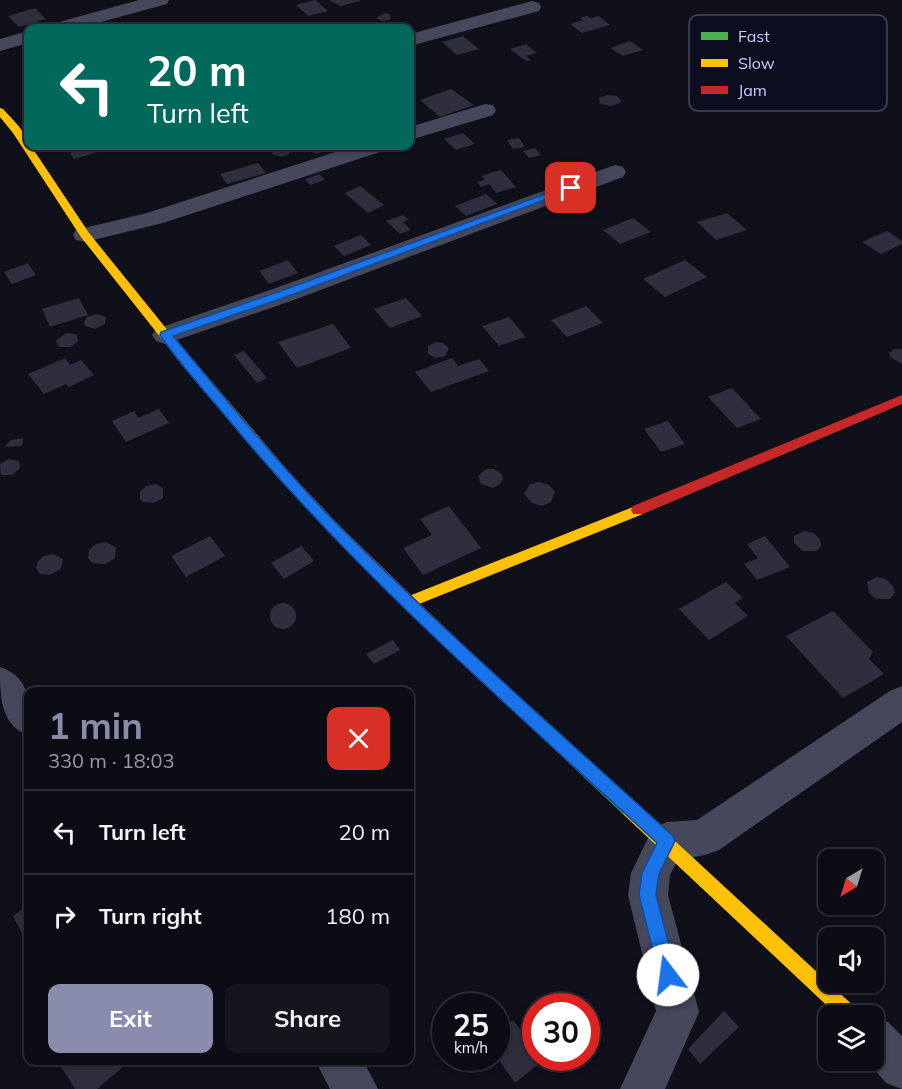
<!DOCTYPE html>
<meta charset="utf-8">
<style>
:root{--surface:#0c0c14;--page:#15151d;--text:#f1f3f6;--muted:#9a9ba0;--line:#2c2c34;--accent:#8a8cae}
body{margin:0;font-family:Mulish,sans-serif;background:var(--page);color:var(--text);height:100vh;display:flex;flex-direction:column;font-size:22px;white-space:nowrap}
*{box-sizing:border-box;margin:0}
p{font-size:20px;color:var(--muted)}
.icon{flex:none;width:33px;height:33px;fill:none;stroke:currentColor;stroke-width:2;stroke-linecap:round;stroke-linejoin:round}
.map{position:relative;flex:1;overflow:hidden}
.side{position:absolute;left:24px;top:687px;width:390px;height:378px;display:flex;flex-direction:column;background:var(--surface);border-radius:12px;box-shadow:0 3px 9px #0003,0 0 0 2px var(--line)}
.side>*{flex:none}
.hud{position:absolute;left:24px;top:24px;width:390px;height:126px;border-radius:12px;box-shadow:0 3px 9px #0003,0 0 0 2px var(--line);background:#00695c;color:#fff;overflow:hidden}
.needle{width:39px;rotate:218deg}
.tools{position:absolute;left:818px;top:849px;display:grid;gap:12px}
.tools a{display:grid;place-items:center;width:66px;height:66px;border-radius:12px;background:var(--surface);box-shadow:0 3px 9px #0003,0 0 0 2px var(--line);font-size:30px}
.speed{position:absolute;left:432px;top:993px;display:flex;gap:12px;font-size:30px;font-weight:700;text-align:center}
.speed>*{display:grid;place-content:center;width:78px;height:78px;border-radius:50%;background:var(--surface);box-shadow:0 3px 9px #0003,0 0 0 2px var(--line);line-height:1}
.speed small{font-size:15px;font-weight:400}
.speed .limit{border:9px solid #d22;background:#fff;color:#111}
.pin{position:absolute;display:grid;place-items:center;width:51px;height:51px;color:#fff;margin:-26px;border-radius:12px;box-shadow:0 3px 9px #0006}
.me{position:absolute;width:66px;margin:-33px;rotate:345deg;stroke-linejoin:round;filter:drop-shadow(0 0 4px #0008)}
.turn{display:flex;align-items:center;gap:21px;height:126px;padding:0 24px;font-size:27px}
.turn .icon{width:78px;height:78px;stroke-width:2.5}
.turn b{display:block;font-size:42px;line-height:51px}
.round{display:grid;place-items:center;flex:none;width:63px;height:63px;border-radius:12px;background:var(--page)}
.summary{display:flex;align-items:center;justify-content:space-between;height:102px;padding:0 24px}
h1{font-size:36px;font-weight:700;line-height:45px;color:var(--accent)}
.action{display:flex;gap:12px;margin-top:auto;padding:12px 24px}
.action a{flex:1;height:69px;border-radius:12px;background:var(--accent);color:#fff;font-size:24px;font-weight:700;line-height:69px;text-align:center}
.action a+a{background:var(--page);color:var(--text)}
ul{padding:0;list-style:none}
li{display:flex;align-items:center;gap:18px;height:84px;padding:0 24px;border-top:2px solid var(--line)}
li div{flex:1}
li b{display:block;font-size:22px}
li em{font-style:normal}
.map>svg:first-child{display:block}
.building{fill:#2e2e3d}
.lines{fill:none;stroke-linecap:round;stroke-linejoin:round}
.street{fill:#45485b;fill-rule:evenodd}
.fast{fill:#4caf50;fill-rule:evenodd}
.slow{fill:#ffc107;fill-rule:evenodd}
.jam{fill:#c62828;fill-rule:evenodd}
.route{fill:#1a73e8;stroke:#114b97;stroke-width:1.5}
.key{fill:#0c0d1e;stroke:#454761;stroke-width:1.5}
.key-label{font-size:16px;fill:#cbcffe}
</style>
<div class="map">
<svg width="902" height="1089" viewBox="0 0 902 1089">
<rect width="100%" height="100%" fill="#10101a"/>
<path class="building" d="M315,0L328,11L308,16L296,5Z
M329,0H360V1L341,6Z
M35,8L46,19L19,27L8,16Z
M385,13L390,15L391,19L382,21L376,18Z
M587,16L591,18L599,16L610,25L582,33L570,24L583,20L580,18Z
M463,36L479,49L457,55L442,42Z
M630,41L643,50L623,56L610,48Z
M526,44L537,53L526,56L531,60L526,61L510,49Z
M451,89L474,105L440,117L420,100Z
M608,95L617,96L621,100L620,103L611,106L600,104L599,98Z
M463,133L475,144L456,150L444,139Z
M519,138L525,147L513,149L507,140Z
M72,146H97L101,151L74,159L70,153L75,151Z
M308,146H336L338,148L315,154Z
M282,147L289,149V154L282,157L272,154L273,149Z
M535,148L541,155L529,158L523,151Z
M258,163L266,173L227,184L220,174Z
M501,170L516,187L496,193L489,184L481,187L477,182L485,180L481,176Z
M319,174L325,180L310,185L305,179Z
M360,186L384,205L368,213L345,193Z
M486,194L497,204L466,216L455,206Z
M727,213L747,230L716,240L697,222Z
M403,215L409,220L403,222L411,230L400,234L386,221Z
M633,218L651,232L620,244L603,230Z
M887,231L902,241V244L881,254L862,242Z
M361,235L371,245L344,256L334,246Z
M288,260L298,273L269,284L259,271Z
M685,260L707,277L665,297L643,279Z
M28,263L36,275L12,284L4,272Z
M79,298L88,315L50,327L42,309Z
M406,298L422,316L390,328L374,309Z
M586,306L603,323L567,337L551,320Z
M97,314L106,317L105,324L95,329L85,326L84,322L87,317Z
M509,317L526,337L499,346L482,326Z
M333,324L351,348L297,368L278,342Z
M66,333L76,334L78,341L70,347H59L56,341Z
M436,342L443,343L449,348L445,356L436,358L428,354V346Z
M894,349H902V364L890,357L889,353Z
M244,351L267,378L257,383L234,355Z
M65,358L70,365L81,360L94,375L69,387L66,384L44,394L28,374Z
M452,358L458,366L479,359L489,371L431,392L415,372Z
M732,388L761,419L737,428L708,397Z
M159,409L169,423L126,442L112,421L134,411L138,418Z
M668,421L685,444L661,452L644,429Z
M23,438L22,446L4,447L11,440Z
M8,459L19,461L20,468L12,475H1L0,464Z
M486,469H494L501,473L503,479L500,484L493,488L481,484L478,476Z
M540,482L549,485L555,492L551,502L542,506L532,503L524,494L530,484Z
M156,484L163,488V498L153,503L143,502L140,499V492L146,486Z
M449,506L481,548L423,575L403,548L432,535L420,519Z
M804,531L813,533L820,539L821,546L816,551H803L794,543V536Z
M210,536L225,556L186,577L171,556Z
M765,536L790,567L757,580L744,564L758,558L747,544Z
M106,542L116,547L115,558L106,564L92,563L88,558L89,550L96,544Z
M301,546L314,561L284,579L271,563Z
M53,554L63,559L61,569L49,575L40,574L36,568L38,561L44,556Z
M877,577L886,579L893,586L895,593L890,599H876L869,593L867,582Z
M726,582L743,598L735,603L748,616L709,640L679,609Z
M270 616a13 13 0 1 1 26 0a13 13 0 1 1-26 0Z
M833,611L873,652L869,659L884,674L843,698L786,636Z
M393,640L400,650L374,664L366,654Z
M219,686L229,688L234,692H209Z
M28,905V945L13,916Z
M724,1011L739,1027L700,1064L688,1049Z
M513,1020L536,1051V1058H540L542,1061L515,1083L496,1056V1034Z
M57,1060H131L97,1089H75Z"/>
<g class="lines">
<path class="street" d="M139,0H169L167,4L79,28H49L52,24Z
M532,1L539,3L541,7L539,11L410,46V34Z
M28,31V43L0,51V39Z
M485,104L493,105L496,110L493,115L410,140V127Z
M354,146H386L383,151L163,223L85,242L76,240L73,235L76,230L147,213Z
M615,165L623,167L626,172L623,177L291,301L165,344L156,341L152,335L156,329L273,289Z
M0,667C34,679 28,705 28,735C0,725 0,695 0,667Z
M902,686V722L719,850L705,855L678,860L670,875L668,895L699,1012L665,1089H620L656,1011L628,895L631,873L653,828L667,822L697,820L890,691Z
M873,1015L888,1022L902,1036V1089L886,1083L866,1060H873Z
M315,1060H363L378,1089H330Z"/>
<path class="fast" d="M462,647L467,649L636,805L638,810L636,815L630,818L624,815L457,657L455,653L457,649Z"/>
<path class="slow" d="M0,108L3,109C12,119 27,132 28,146H31L89,233L169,332L288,471L289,474L288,477H278L161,338L81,237L13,133L0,117Z
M638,505L643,506L645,510L643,514L414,606L409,608L404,606L402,602L404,598Z
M630,802L636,805L858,1010L861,1016H838L624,815L622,810L624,805Z"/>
<path class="jam" d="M902,395V404L643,514H633L631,510L633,506Z
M283,469L288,471L341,527L467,649L469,653L467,657L462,659L457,657L331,535L278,477L277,474Z"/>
</g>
<path class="route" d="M567,186L576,188L286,297L173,336C227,401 281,467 340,527C447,634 561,734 673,836L675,841L659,874L656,895L677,975L675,981L668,984L662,981L659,975L639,895L642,873L657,843C510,707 356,574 228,419C206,392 180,365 160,335L161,332L278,292Z"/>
<rect x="689" y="15" width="198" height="96" rx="9" class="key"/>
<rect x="701" y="32" width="27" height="8" fill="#4caf50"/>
<rect x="701" y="59" width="27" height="8" fill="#ffc107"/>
<rect x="701" y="86" width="27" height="8" fill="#c62828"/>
<g class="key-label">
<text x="738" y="42">Fast</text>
<text x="738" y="69">Slow</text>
<text x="738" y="96">Jam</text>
</g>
</svg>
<div class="tools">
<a><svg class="needle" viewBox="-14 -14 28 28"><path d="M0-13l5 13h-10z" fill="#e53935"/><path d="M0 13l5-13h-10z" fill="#9a9ba0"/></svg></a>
<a><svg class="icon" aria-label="sound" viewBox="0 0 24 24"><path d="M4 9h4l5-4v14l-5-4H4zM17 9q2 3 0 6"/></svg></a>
<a><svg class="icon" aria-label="layers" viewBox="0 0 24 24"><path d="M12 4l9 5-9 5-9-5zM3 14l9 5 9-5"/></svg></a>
</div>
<div class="speed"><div>25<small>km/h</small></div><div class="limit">30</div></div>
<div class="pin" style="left:571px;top:188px;background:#d93025"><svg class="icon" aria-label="arrive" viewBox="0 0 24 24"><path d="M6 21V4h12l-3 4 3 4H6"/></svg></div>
<svg class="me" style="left:668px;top:975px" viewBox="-20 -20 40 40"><circle r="19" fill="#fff"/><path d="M0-13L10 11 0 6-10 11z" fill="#1a73e8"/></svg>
<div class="hud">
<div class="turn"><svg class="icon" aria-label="left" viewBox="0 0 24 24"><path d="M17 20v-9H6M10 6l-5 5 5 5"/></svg><div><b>20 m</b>Turn left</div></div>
</div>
<section class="side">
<div class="summary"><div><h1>1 min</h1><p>330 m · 18:03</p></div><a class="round" style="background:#d93025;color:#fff"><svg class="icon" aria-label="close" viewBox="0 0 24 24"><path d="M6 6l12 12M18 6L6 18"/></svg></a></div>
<ul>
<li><svg class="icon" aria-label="left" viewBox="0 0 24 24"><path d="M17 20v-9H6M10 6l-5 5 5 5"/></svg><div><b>Turn left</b></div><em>20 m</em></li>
<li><svg class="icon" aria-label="right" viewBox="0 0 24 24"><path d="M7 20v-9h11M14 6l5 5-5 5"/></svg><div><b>Turn right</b></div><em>180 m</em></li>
</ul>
<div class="action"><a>Exit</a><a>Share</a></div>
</section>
</div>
